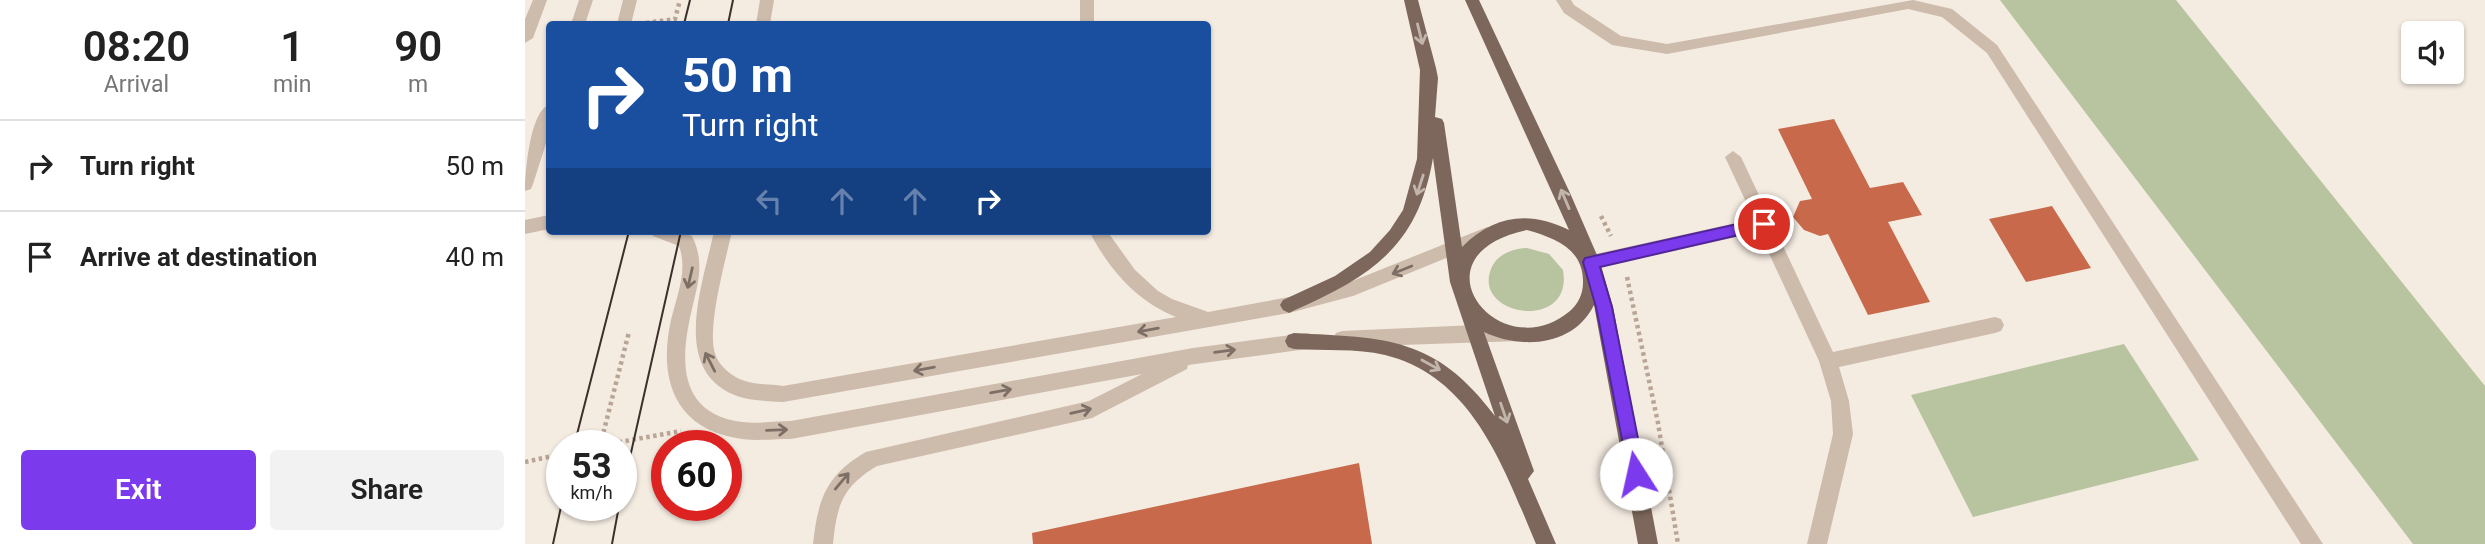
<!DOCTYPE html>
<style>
:root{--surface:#fff;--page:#f2f2f2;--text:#222;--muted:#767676;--line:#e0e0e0;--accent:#7c3aed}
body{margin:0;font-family:Roboto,sans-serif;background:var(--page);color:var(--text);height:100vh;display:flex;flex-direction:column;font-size:26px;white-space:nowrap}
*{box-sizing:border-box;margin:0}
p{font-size:23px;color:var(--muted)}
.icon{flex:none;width:38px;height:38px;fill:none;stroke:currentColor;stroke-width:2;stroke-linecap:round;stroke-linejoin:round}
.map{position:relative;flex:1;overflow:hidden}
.sheet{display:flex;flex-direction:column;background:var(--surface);width:525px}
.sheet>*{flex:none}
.hud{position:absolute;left:21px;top:21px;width:665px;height:214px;border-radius:7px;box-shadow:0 2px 5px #0004;background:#1a4fa0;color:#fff;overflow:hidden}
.fabs{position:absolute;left:1876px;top:21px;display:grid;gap:14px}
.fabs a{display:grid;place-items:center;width:63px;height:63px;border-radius:7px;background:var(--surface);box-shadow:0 2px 5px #0004;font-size:35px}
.speed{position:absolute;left:21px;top:430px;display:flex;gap:14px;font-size:35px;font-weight:700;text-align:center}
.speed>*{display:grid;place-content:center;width:91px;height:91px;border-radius:50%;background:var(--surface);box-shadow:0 2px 5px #0004;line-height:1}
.speed small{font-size:18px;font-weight:400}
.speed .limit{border:10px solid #d22;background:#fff;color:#111}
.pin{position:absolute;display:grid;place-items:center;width:60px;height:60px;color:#fff;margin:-30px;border:4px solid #fff;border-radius:50%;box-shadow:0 2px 7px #0007}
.me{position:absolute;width:77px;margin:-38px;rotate:350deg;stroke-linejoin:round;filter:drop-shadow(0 0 5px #0008)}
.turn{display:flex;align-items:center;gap:24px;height:147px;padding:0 21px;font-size:32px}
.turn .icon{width:91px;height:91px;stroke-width:2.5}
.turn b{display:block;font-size:49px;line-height:60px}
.lanes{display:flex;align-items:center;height:66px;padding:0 21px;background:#0003;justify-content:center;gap:35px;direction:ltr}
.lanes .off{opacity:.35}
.eta{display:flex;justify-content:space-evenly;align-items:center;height:119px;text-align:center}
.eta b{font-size:42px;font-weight:600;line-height:49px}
.primary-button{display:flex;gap:14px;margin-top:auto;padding:14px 21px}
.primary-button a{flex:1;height:80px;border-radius:7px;background:var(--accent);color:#fff;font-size:28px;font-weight:600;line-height:80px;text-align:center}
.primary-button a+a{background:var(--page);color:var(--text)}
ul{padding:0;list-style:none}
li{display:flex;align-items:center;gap:21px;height:91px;padding:0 21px;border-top:2px solid var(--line)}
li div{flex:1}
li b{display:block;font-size:26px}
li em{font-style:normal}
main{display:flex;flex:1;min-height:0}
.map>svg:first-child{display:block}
.green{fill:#b8c4a0}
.building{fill:#c8694b}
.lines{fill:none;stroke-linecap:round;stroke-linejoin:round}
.path{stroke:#b9a596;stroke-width:4.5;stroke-dasharray:3.5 3.5;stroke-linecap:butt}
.service{fill:#cdbbac;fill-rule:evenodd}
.minor{fill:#cdbbac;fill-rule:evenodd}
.primary{fill:#7d675c;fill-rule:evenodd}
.tram{stroke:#3b302b;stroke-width:2}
.oneway{stroke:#c2b5ac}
.oneway2{stroke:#7d6f65}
.route{fill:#7c3aed;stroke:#51269a;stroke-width:2}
</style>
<main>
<section class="sheet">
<div class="eta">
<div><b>08:20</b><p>Arrival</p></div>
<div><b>1</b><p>min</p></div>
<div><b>90</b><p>m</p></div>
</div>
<ul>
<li><svg class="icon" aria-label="right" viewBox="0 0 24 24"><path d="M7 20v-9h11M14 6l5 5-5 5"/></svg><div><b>Turn right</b></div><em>50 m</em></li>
<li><svg class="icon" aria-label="arrive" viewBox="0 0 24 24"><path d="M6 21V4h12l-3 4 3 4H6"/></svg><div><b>Arrive at destination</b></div><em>40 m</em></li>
</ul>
<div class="primary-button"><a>Exit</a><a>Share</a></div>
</section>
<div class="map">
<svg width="1960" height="544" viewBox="0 0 1960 544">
<rect width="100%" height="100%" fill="#f4ebe1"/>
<path class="green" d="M1475,0H1651L1960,386V544H1888Z
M1002,248L1024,254L1038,270C1049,332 947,317 966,269C972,254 987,249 1002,248Z
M1599,344L1674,460L1448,517L1386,395Z"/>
<path class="building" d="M1309,119L1345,188L1378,182L1397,215L1363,222L1405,302L1343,315L1303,234L1295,236L1279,230L1268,217L1275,201L1287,199L1253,129Z
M1527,206L1566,268L1501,282L1464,219Z
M834,463L847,544H508L507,533Z"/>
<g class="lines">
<path class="path" d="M121,23L150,19L155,0
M1076,216L1086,236
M1102,277L1133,423L1153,544
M73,446L156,431
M75,446L104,332
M0,462L37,454"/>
<path class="service" d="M54,0H68L60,24H46Z
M98,0H112L106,24H92Z
M1031,0H1046L1049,5L1096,36L1142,44L1388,0L1427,9L1472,45L1798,544H1776L1462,53L1417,17L1383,9L1142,54L1087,45L1039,13Z
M24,105V134L8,184L6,189L0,191C0,173 5,111 24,105Z
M1208,151L1216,157L1308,352L1470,317L1476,319L1479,325L1476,331L1470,333L1314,367L1324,401L1328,434L1302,544H1282L1308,434L1306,401L1294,361L1234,232L1066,269L1060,267L1057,262L1060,257L1066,255L1229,219L1200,157Z"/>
<path class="minor" d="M8,0H22L8,38L0,43V19Z
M235,0H249L245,24H231Z
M555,0H569V24H555Z
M24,215V229L0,234V220Z
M962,227L968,229L971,234L968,239L828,296L764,313L258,402C244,401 229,401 215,397C143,373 178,285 189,231H207C201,259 180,332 191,356C195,367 209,378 220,381C232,385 246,384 258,386L651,317C611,301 584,269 564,231H582L610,270L633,291L647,299L683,312L764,297L820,284Z
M125,231H153L167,236C180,262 173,283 167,309C155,359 152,413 217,422C234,424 250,421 266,421L668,348L782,333L788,335L791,341L788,347L782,349L663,365L662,369L567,418L352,466C317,487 312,505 308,544H288C293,499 301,475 341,452L564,401L617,374L266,439C250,439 233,441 217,439C149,430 133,379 146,320C152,295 163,270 154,246L128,236Z
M951,325L994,329L997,335L994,341L817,347L811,345L808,339L811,333L817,331Z"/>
<path class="primary" d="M879,0H893L911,68L913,78L910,117L917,119L919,123L937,247C968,215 1005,210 1044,230L940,0H954L1045,193L1075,262L1088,307L1133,544H1113L1069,305C1049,346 997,350 959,332L1009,471L1003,479L1031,544H1011C979,469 949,377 860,355C831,348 799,351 769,349L763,347L760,341L763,335L769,333C861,338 910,336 970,416L925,282L908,158C893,246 847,276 770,310L764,313L758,310L755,305L758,300L810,276L845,252L865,230L878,210L892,159L895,70ZM1002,230C1030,238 1059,249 1058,283C1058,294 1053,304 1045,311C975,370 883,255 1002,230Z"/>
<path class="tram" d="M159,24L165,0
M203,24L208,0
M49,446L104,231
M96,497L156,231
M28,544L37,502
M87,544L94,506"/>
</g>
<defs><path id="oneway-shaft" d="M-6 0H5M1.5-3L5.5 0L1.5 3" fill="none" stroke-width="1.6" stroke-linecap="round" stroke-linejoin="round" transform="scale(1.75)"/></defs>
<g class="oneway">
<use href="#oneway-shaft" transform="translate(895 34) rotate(76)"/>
<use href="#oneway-shaft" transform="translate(895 185) rotate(108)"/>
<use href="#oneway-shaft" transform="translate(1040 199) rotate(-113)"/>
<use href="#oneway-shaft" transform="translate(906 365) rotate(29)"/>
<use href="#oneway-shaft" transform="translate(979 413) rotate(71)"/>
</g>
<g class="oneway2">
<use href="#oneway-shaft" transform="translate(877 270) rotate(158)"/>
<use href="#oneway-shaft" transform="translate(165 278) rotate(103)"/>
<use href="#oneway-shaft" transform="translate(623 330) rotate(170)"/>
<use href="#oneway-shaft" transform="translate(700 351) rotate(-8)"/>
<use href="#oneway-shaft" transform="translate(185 362) rotate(-117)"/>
<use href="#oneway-shaft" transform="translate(399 369) rotate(170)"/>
<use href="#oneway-shaft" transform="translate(476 391) rotate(-10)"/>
<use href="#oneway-shaft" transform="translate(556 411) rotate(-13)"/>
<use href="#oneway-shaft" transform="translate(252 430) rotate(-2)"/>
<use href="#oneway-shaft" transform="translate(317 481) rotate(-50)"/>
</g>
<path class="route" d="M1239,218L1244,219L1247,224L1244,228L1075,267L1087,307L1120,474L1118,480L1111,482L1105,480L1071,307L1058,262L1060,258Z"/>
</svg>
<div class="fabs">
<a><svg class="icon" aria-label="sound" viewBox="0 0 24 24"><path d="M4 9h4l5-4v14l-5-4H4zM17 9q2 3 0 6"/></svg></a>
</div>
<div class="speed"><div>53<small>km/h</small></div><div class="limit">60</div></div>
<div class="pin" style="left:1239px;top:224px;background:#d93025"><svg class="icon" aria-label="arrive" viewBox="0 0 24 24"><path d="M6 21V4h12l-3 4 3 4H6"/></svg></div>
<svg class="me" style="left:1111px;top:474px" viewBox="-20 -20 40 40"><circle r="19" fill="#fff"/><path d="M0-13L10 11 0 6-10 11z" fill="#7c3aed"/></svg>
<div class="hud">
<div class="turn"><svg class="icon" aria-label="right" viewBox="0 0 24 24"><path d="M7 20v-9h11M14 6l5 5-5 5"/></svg><div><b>50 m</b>Turn right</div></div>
<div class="lanes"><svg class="icon off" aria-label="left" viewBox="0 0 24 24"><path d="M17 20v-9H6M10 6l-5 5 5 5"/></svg><svg class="icon off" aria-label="ahead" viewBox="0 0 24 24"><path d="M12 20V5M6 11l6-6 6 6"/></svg><svg class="icon off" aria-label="ahead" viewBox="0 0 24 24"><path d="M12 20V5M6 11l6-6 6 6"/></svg><svg class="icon" aria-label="right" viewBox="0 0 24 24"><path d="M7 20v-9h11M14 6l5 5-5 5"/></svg></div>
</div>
</div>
</main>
